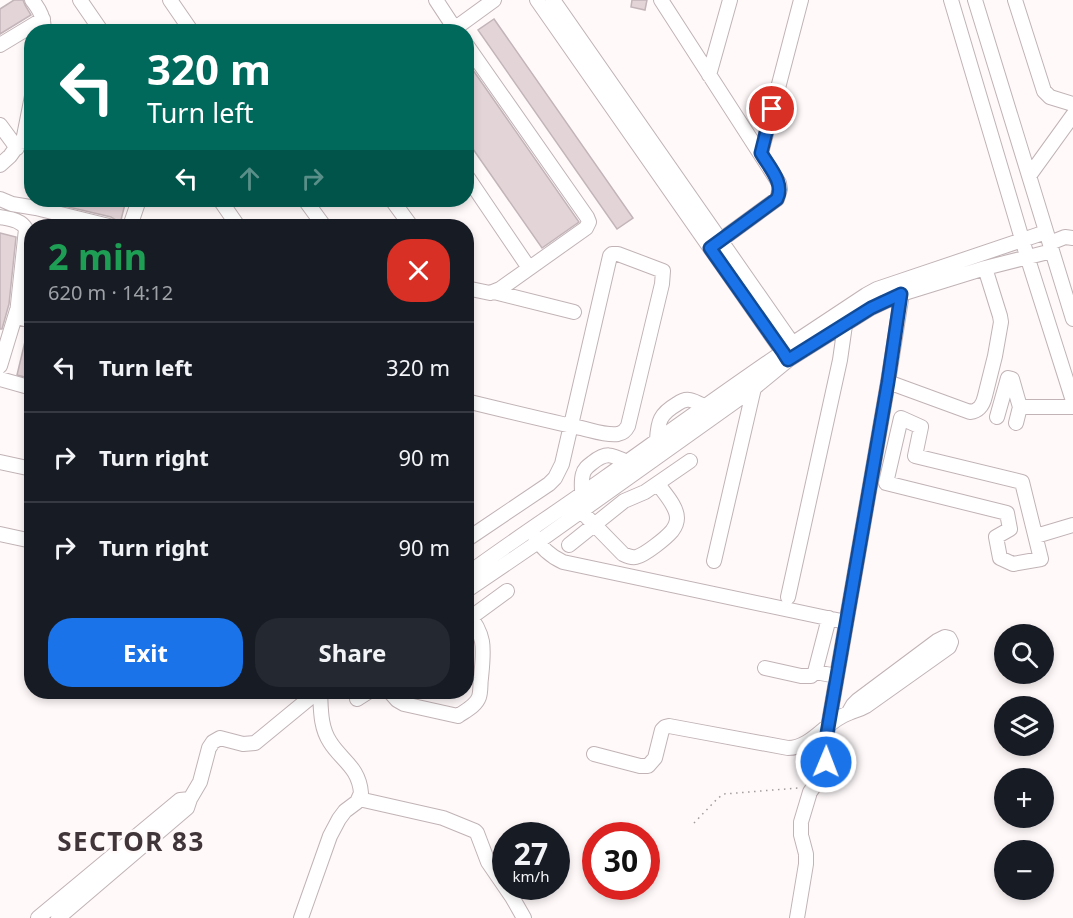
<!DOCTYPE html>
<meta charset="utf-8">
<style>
:root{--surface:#171b24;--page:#242831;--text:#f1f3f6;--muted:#9ea1a6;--line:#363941;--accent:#1a73e8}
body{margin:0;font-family:"Noto Sans",sans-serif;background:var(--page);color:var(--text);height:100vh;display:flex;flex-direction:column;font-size:22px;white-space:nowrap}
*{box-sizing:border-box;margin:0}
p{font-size:20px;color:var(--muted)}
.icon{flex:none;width:33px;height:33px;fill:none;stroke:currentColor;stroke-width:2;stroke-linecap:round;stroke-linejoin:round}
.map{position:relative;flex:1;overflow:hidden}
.drawer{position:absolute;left:24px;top:219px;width:450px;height:480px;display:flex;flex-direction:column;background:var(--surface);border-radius:24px;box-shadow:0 3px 9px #0003}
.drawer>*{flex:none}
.top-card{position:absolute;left:24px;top:24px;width:450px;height:183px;border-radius:24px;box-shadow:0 3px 9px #0003;background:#00695c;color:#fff;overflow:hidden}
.tools{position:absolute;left:994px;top:624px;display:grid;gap:12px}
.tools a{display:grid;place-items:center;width:60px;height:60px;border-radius:50%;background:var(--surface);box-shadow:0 3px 9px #0003;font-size:30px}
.speed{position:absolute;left:492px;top:822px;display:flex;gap:12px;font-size:30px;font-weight:700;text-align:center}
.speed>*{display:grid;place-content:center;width:78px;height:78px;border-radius:50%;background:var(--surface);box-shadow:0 3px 9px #0003;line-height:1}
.speed small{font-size:15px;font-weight:400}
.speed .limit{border:9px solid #d22;background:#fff;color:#111}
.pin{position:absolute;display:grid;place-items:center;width:51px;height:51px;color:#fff;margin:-26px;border:3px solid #fff;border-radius:50%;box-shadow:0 2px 6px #0007}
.me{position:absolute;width:66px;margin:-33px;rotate:1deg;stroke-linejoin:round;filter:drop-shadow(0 0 4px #0008)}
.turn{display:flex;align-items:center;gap:21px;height:126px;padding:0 24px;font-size:27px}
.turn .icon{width:78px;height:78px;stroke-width:2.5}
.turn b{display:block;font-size:42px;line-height:51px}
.lanes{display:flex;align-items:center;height:57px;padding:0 24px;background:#0003;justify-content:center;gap:30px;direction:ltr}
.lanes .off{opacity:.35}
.round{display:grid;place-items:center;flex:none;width:63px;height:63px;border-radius:24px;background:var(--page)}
.overview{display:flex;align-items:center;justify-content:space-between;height:102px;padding:0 24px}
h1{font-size:36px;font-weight:700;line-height:45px;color:#1e9e55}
.cta{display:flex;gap:12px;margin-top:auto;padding:12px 24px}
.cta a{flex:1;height:69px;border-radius:24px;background:var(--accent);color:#fff;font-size:24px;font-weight:700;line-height:69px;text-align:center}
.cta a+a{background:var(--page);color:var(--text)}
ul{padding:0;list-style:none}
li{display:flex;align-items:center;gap:18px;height:90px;padding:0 24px;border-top:2px solid var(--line)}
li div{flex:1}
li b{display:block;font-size:22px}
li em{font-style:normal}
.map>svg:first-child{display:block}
.building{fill:#e3d4d8;stroke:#c2b4b8;stroke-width:1.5}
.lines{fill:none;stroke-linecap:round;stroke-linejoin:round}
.minor-casing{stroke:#c1b3b6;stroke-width:16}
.path{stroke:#a19b9c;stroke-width:1.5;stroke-dasharray:1.5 4.5;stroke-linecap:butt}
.minor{stroke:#fff;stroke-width:14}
.route-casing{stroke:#114b97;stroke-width:15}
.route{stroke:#1a73e8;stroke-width:10}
.labels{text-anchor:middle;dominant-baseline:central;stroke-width:5;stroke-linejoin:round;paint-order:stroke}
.district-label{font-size:26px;font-weight:bold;letter-spacing:1.5px;fill:#403538;stroke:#fff9fa}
</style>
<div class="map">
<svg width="1073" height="918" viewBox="0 0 1073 918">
<rect width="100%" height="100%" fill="#fff9fa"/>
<path class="building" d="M14,0H23L25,5L31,15L0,34V9Z
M632,0H647L645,10L631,7Z
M494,19L633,218L617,229L478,30Z
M466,60L579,222L542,248L466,139Z
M39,200H126L120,224H118L116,220L111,217Z
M0,233L16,237L9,304L2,329H0Z
M28,329L32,330V379L17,375Z"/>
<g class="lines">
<g class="minor-casing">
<path id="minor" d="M32,0C40,10 44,18 44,32
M80,0L102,32
M170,0L192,32
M436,0L457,32
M537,0L787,358
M553,0L797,350
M661,0L779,183L780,189L777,199L714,245
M951,0L1027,256L1073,401
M975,0L1073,319
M1015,0L1044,91L1050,97L1073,104
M450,32L494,0
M466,44L587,217L589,222L586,228L500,289L490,293L466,288
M0,45L43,19
M709,75L730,0
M0,125L17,148
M23,141L32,96
M761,153L801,0
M0,165L10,156L20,142L29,141
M466,175L529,268
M1029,176L1073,115
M0,199L12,204L36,208L109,226
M220,200L238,226
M305,200L324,226
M392,200L411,226
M0,217C10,219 21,220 26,229L17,314L21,318L32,321
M130,226L139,200
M1050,243L1065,237L1073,238
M494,292L574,312
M0,366L17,310
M0,379L32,388
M888,382L970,412C979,411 983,405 985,396L995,356L1001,322L1000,316L985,268
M466,401C503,410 540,419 576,427C589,429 605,436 618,434C623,433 626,430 628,426L662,284L663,271L618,254H612L610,256L562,464L555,478L549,484L466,540
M1020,407H1073
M997,417L1008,378L1012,379L1020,407L1016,423
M901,418L921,427L915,456L1022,482L1041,559L1013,564L1000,558L996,537L1010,529L1007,513L886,483Z
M657,440C658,421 660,414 677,404C681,401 685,399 690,400C695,401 700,404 704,406
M0,462L32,469
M582,493C582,487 581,480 583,474C584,469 588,466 592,463C606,452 611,454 627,462
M581,511L623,554C627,556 631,558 636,557C645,555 666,538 672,531C675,527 677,522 677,518C677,506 664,493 658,484
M0,534L32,541
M534,535C541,548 550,556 563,562L846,622
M1036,536L1073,525
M569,545L624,501L645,492L690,461
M714,561L754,388
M466,575C512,541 560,510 606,477C665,435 723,393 783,352L792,344L866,295L877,289L1046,232
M466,591L538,542L754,388L788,360L871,308L901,294L985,268L1052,251
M788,597L840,360L845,325
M829,618L815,672L837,676
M466,621L507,591
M765,668L801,676H811L815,672
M390,692L397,700L404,704L458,716C465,711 476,706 479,697C481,691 480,684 481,678C484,648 486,635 466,611
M357,699L368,692
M594,754L640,766H648L655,758L662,730L665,727L669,726L788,748C812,748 827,720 849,713C856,710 859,710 866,706L949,647L951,642L949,638L945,637L937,641L858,700L853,705L849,712
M359,799L443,818L475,831L477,833L488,862L512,897L524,918
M38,918L180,800L190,799
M58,918L187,808L190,799L200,782L209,748L213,742L220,738L243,744L255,743L317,692
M301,918L330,836L339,819L345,811L357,802L361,793C359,767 341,760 330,742C320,727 321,708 320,692
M797,918L806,864V854L801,835V822L810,792L825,771L827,764L825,745L888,382L903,287"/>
</g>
<path class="path" d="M694,823L718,798L724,794L798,788"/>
<use href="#minor" class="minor"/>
</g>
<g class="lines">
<g class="route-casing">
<path id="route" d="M772,109L761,153C769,167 785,183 777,199L710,248L783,352L788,360L871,308L901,294L888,382L825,745L826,762"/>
</g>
<use href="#route" class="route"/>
</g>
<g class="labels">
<g class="district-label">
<text x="131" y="841">SECTOR 83</text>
</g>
</g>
</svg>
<div class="tools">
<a><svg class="icon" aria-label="search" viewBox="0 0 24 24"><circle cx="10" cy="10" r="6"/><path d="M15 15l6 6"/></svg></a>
<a><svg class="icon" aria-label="layers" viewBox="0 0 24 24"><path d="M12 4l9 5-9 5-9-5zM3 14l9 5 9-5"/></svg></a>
<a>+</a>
<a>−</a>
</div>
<div class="speed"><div>27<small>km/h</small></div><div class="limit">30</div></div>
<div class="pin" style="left:772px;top:109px;background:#d93025"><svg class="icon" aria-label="arrive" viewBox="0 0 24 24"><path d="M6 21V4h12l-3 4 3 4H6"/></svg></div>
<svg class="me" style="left:826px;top:762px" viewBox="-20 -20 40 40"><circle r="17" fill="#1a73e8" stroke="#fff" stroke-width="3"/><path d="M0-11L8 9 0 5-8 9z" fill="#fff"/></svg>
<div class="top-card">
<div class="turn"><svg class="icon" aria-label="left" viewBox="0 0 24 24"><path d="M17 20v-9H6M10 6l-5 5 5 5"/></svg><div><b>320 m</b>Turn left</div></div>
<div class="lanes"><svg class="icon" aria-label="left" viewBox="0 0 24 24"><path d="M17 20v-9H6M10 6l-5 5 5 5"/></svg><svg class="icon off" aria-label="ahead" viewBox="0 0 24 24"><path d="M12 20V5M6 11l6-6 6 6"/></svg><svg class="icon off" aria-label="right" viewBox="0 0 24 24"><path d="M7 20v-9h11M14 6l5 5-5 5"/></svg></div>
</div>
<section class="drawer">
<div class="overview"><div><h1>2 min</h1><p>620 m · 14:12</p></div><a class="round" style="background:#d93025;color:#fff"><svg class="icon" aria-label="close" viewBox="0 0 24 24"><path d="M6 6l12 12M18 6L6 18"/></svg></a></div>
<ul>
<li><svg class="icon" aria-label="left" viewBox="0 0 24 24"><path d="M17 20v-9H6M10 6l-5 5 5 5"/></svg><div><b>Turn left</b></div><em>320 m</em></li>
<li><svg class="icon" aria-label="right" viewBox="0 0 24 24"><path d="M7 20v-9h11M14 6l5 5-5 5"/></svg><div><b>Turn right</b></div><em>90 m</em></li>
<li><svg class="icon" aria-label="right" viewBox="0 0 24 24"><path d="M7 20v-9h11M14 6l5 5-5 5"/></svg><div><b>Turn right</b></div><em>90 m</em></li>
</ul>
<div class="cta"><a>Exit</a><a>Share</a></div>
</section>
</div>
